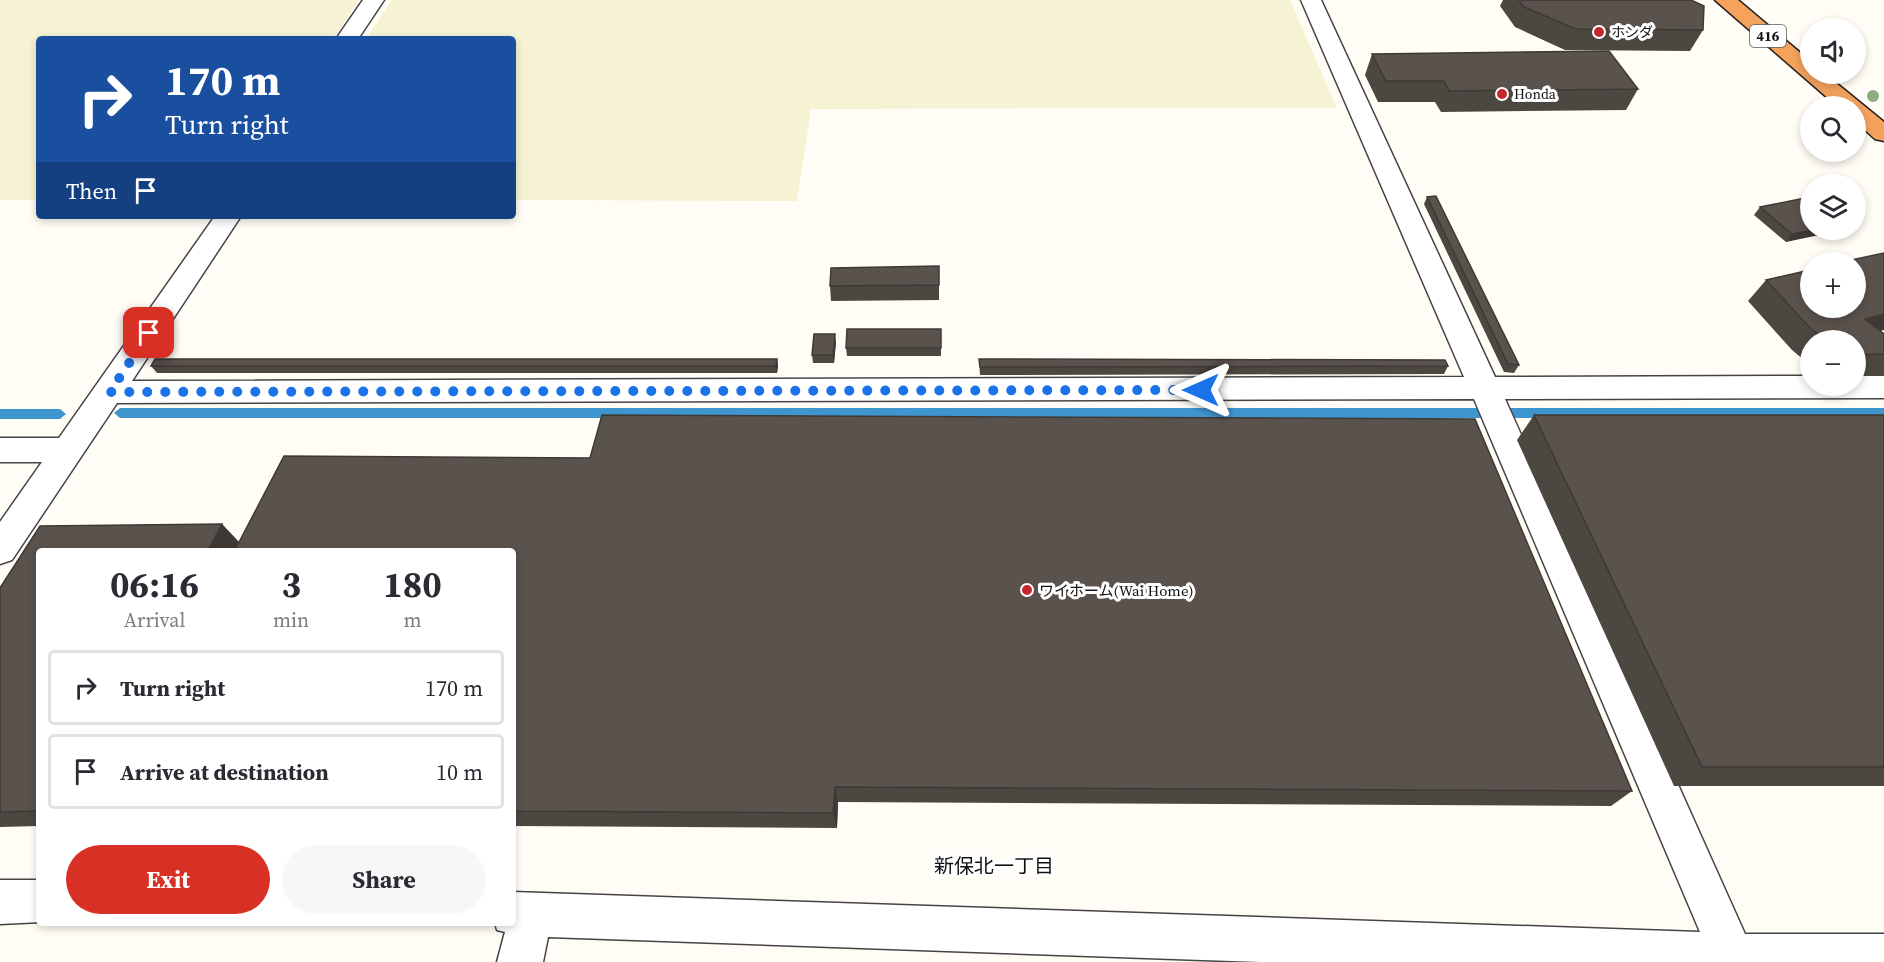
<!DOCTYPE html>
<meta charset="utf-8">
<style>
:root{--surface:#fff;--page:#f7f7f7;--text:#2b2b33;--muted:#7c7c81;--line:#e1e1e2;--accent:#d93025}
body{margin:0;font-family:"Source Serif 4","Noto Sans JP",serif;background:var(--page);color:var(--text);height:100vh;display:flex;flex-direction:column;font-size:22px;white-space:nowrap}
*{box-sizing:border-box;margin:0}
p{font-size:20px;color:var(--muted)}
.icon{flex:none;width:33px;height:33px;fill:none;stroke:currentColor;stroke-width:2;stroke-linecap:round;stroke-linejoin:round}
.map{position:relative;flex:1;overflow:hidden}
.details{position:absolute;left:36px;top:548px;width:480px;height:378px;display:flex;flex-direction:column;background:var(--surface);border-radius:6px;box-shadow:0 3px 9px #0003}
.details>*{flex:none}
.hud{position:absolute;left:36px;top:36px;width:480px;height:183px;border-radius:6px;box-shadow:0 3px 9px #0003;background:#1a4fa0;color:#fff;overflow:hidden}
.controls{position:absolute;left:1800px;top:18px;display:grid;gap:12px}
.controls a{display:grid;place-items:center;width:66px;height:66px;border-radius:50%;background:var(--surface);box-shadow:0 3px 9px #0003;font-size:30px}
.pin{position:absolute;display:grid;place-items:center;width:51px;height:51px;color:#fff;margin:-26px;border-radius:12px;box-shadow:0 3px 9px #0006}
.me{position:absolute;width:66px;margin:-33px;rotate:270deg;stroke-linejoin:round;filter:drop-shadow(0 0 4px #0008)}
.turn{display:flex;align-items:center;gap:21px;height:126px;padding:0 30px;font-size:27px}
.turn .icon{width:78px;height:78px;stroke-width:2.5}
.turn b{display:block;font-size:42px;line-height:51px}
.then{display:flex;align-items:center;height:57px;padding:0 30px;background:#0003;gap:12px;font-size:22px}
.eta{display:flex;justify-content:space-evenly;align-items:center;height:102px;text-align:center}
.eta b{font-size:36px;font-weight:700;line-height:42px}
.button{display:flex;gap:12px;margin-top:auto;padding:12px 30px}
.button a{flex:1;height:69px;border-radius:36px;background:var(--accent);color:#fff;font-size:24px;font-weight:700;line-height:69px;text-align:center}
.button a+a{background:var(--page);color:var(--text)}
ul{padding:0;list-style:none}
li{display:flex;align-items:center;gap:18px;height:75px;margin:0 12px 9px;padding:0 18px;border:3px solid var(--line);border-radius:6px}
li div{flex:1}
li b{display:block;font-size:22px}
li em{font-style:normal}
.map>svg:first-child{display:block}
.farmland{fill:#f6f3d4}
.lines{fill:none;stroke-linecap:round;stroke-linejoin:round}
.stream{fill:#3f96cf;fill-rule:evenodd}
.minor-casing{stroke:#444;stroke-width:3}
.highway-casing{stroke:#222;stroke-width:3}
.minor{fill:#fff;fill-rule:evenodd}
.highway{fill:#f5a25d;fill-rule:evenodd}
.tree{fill:#8dad7f}
.wall{fill:#4d4742}
.shaded-wall{fill:#3f3936}
.building{fill:#5a524d;stroke:#3f3936;stroke-width:1.5}
.route{stroke:#1a73e8;stroke-width:10;stroke-dasharray:0 18}
.poi-dot{fill:#c4262e;stroke:#fff;stroke-width:2}
.labels{text-anchor:middle;dominant-baseline:central;stroke-width:6;stroke-linejoin:round;paint-order:stroke}
.far-poi-label{font-size:14px;fill:#111;stroke:#fff;text-anchor:start}
.shield{fill:#fff;stroke:#585858;stroke-width:1.5}
.shield-label{font-size:14px;font-weight:bold;fill:#111}
.poi-label{font-size:15px;fill:#111;stroke:#fff;text-anchor:start}
.near-neighbourhood-label{font-size:20px;fill:#111;stroke:#fff}
</style>
<div class="map">
<svg width="1884" height="962" viewBox="0 0 1884 962">
<rect width="100%" height="100%" fill="#fffdf5"/>
<path class="farmland" d="M0,0H359L333,39H39V200H0Z
M392,0H1290L1337,108L811,109L797,201L513,200V39H366Z"/>
<g class="lines">
<path class="stream" d="M120,408H1884V418H120L114,413Z
M0,409H60L66,414L60,419H0Z"/>
<g class="minor-casing">
<path id="minor" d="M363,0H384L358,39H336Z
M1301,0H1321L1495,377L1810,376V386H1856V376H1884V398L1505,399L1745,934H1884V962H1260L548,937L543,962H497L505,932L497,930L495,922H513V892L1700,932L1474,399L117,403L12,560L0,564V522L42,462H0V438H59L215,216H241L132,381L1464,377Z
M0,880H39V922H42L0,924Z"/>
</g>
<g class="highway-casing">
<path id="highway" d="M1715,0H1738L1810,61V74H1825L1884,122V141L1875,139L1856,122V106H1837Z"/>
</g>
<use href="#minor" class="minor"/>
<use href="#highway" class="highway"/>
</g>
<circle class="tree" cx="1873" cy="96" r="6"/>
<path class="wall" d="M1503,0H1691L1703,30L1690,51L1565,50L1515,27L1500,6Z
M1372,54L1638,89L1626,110L1441,112L1435,102H1378L1365,75Z
M1427,197L1519,365L1514,373L1504,372L1424,204Z
M1760,207L1810,230L1786,242L1754,215Z
M939,266V300L831,301L830,286Z
M1766,280L1881,331L1884,334V375H1856V340H1810V365L1792,350L1748,301Z
M941,329V356H847L846,348Z
M836,342L834,363H813L812,355Z
M777,359L778,366L777,373H157L151,366Z
M979,359L1448,366L1444,374L980,375Z
M602,415L1475,419L1632,791L1611,806L838,802L837,828L513,826V550H39V826L0,827V588L40,526L222,524L239,543L284,456L590,458Z
M1534,415H1884V786H1674L1517,440Z"/>
<path class="shaded-wall" d="M1813,230H1843L1786,242L1792,234Z
M1884,314V330L1845,340L1865,319Z
M835,334L836,342L834,363L833,355Z
M777,359L778,366L777,373L776,366Z
M222,524L240,543L236,550H208Z
M835,787L838,802L837,828L833,813Z"/>
<path class="building" d="M1519,0H1691L1704,6L1703,30L1576,29L1524,7Z
M1609,51L1638,89L1449,91L1444,81H1386L1372,54Z
M1436,196L1519,365L1508,364L1427,197Z
M1810,197V230H1813L1792,234L1760,207Z
M1884,253V314L1865,319L1884,334V354L1856,355V340H1826L1811,329L1766,280L1810,270V308H1856V262H1842Z
M939,266V285L830,286L831,268Z
M847,329H941V348H846Z
M814,334H835L833,355H812Z
M155,359H777L776,366H151Z
M979,359L1445,360L1448,366L980,367Z
M602,415L1475,419L1632,791L835,787L833,813L513,811V550H235L284,456L590,458Z
M1534,415H1884V767H1702Z
M222,524L208,550H39V811L0,812V588L40,526Z"/>
<g class="lines">
<path class="route" d="M149,333L110,392L1201,390"/>
</g>
<g class="poi-dot">
<circle cx="1599" cy="32" r="6"/>
<circle cx="1502" cy="94" r="6"/>
<circle cx="1027" cy="590" r="6"/>
</g>
<g class="labels">
<g class="far-poi-label">
<text x="1611" y="32">ホンダ</text>
<text x="1514" y="94">Honda</text>
</g>
<rect class="shield" x="1750" y="25" width="36" height="22" rx="4.5"/>
<g class="shield-label">
<text x="1768" y="36">416</text>
</g>
<g class="poi-label">
<text x="1039" y="590">ワイホーム(Wai Home)</text>
</g>
<g class="near-neighbourhood-label">
<text x="994" y="866">新保北一丁目</text>
</g>
</g>
</svg>
<div class="controls">
<a><svg class="icon" aria-label="sound" viewBox="0 0 24 24"><path d="M4 9h4l5-4v14l-5-4H4zM17 9q2 3 0 6"/></svg></a>
<a><svg class="icon" aria-label="search" viewBox="0 0 24 24"><circle cx="10" cy="10" r="6"/><path d="M15 15l6 6"/></svg></a>
<a><svg class="icon" aria-label="layers" viewBox="0 0 24 24"><path d="M12 4l9 5-9 5-9-5zM3 14l9 5 9-5"/></svg></a>
<a>+</a>
<a>−</a>
</div>
<div class="pin" style="left:149px;top:333px;background:#d93025"><svg class="icon" aria-label="arrive" viewBox="0 0 24 24"><path d="M6 21V4h12l-3 4 3 4H6"/></svg></div>
<svg class="me" style="left:1201px;top:390px" viewBox="-20 -20 40 40"><path d="M0-17L14 15 0 8-14 15z" fill="#1a73e8" stroke="#fff" stroke-width="4"/></svg>
<div class="hud">
<div class="turn"><svg class="icon" aria-label="right" viewBox="0 0 24 24"><path d="M7 20v-9h11M14 6l5 5-5 5"/></svg><div><b>170 m</b>Turn right</div></div>
<div class="then">Then<svg class="icon" aria-label="arrive" viewBox="0 0 24 24"><path d="M6 21V4h12l-3 4 3 4H6"/></svg></div>
</div>
<section class="details">
<div class="eta">
<div><b>06:16</b><p>Arrival</p></div>
<div><b>3</b><p>min</p></div>
<div><b>180</b><p>m</p></div>
</div>
<ul>
<li><svg class="icon" aria-label="right" viewBox="0 0 24 24"><path d="M7 20v-9h11M14 6l5 5-5 5"/></svg><div><b>Turn right</b></div><em>170 m</em></li>
<li><svg class="icon" aria-label="arrive" viewBox="0 0 24 24"><path d="M6 21V4h12l-3 4 3 4H6"/></svg><div><b>Arrive at destination</b></div><em>10 m</em></li>
</ul>
<div class="button"><a>Exit</a><a>Share</a></div>
</section>
</div>
